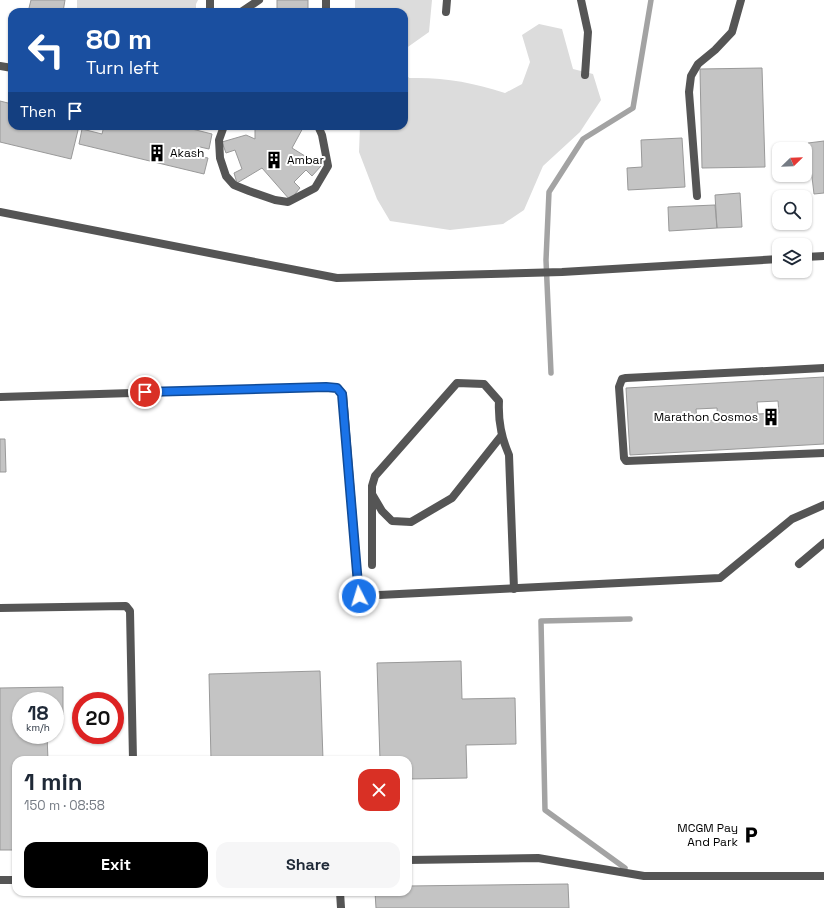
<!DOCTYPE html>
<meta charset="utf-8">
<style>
:root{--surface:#fff;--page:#f6f6f7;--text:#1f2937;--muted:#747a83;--accent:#000}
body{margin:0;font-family:"Space Grotesk",sans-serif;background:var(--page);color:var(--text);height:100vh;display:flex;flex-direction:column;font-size:15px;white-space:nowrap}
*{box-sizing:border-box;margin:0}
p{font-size:13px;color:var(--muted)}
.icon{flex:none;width:22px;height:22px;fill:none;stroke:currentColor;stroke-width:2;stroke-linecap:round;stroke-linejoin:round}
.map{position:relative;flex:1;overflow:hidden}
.panel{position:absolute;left:12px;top:756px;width:400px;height:140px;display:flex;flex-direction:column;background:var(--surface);border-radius:12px;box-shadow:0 1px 3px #0004}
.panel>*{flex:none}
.banner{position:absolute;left:8px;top:8px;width:400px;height:122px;border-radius:12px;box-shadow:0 1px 3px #0004;background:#1a4fa0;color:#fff;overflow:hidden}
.needle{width:26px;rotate:67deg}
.controls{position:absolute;left:772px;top:142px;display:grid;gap:8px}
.controls a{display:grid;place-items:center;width:40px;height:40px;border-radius:8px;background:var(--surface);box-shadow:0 1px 3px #0004;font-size:20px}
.speed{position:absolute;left:12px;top:692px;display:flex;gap:8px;font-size:20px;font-weight:700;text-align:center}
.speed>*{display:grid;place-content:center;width:52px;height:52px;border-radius:50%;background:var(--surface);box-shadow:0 1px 3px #0004;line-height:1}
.speed small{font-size:10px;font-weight:400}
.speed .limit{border:6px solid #d22;background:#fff;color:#111}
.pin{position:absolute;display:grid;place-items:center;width:34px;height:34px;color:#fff;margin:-17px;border:2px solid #fff;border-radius:50%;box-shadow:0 1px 4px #0007}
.me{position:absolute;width:44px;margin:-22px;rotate:355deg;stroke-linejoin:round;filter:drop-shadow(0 0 3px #0008)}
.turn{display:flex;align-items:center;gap:14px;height:84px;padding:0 12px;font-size:18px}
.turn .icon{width:52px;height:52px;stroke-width:2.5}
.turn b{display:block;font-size:28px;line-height:34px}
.then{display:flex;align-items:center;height:38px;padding:0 12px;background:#0003;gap:8px;font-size:15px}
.round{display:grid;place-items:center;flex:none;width:42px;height:42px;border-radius:12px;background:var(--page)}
.head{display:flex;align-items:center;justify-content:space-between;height:68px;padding:0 12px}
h1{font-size:24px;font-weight:600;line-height:30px}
.button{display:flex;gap:8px;margin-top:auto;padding:8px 12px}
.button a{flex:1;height:46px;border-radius:12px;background:var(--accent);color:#fff;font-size:16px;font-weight:600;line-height:46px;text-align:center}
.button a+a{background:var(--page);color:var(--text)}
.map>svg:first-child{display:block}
.green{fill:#dcdcdc}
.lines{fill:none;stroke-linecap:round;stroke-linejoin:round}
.stream{stroke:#a3a3a3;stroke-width:5.5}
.building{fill:#c4c4c4;stroke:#999;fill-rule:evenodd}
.lane{stroke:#555;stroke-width:8}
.street{stroke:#555;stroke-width:8}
.route-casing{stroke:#114b97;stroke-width:10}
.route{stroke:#1a73e8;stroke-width:7}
.labels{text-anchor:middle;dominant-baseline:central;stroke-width:4;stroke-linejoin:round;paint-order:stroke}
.poi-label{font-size:12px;fill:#000;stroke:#fff;text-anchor:start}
</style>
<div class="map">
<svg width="824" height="908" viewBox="0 0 824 908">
<rect width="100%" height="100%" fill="#fff"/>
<path class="green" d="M77,0H198L196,4V12H77Z
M355,0H432L429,32L405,49L404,52V12H355Z
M539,24L562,29L573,69L593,74L601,100L580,132L543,166L524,210L503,224L450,230L390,221L377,199L359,152L360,126H404V71L409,78C444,77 471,82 505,93L522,84L530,62L522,35Z"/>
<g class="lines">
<path class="stream" d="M551,373L546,260L549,192L583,139L633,108L651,0
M625,868L545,810L541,621L630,619"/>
</g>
<path class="building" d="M31,0H65L63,12H28Z
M277,0H308V12H277Z
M762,68L765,167L702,168L700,69Z
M0,101L12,104V126H79L71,159L0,142Z
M104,126H180L212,134L209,149L200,147L198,156L208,158L204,174L79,144L82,129L102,134Z
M255,126H304L292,148L321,166L312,176L306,170L294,182L300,188L290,200L262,168L237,183L234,173L242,169L235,150L226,153L222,142L246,135L255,139Z
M682,138L685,187L628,190L627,168L642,167L641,140Z
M824,141V193L814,194L808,143Z
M740,193L742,227L717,228L715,195Z
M715,205L717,228L669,231L668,207Z
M824,377V444L630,455L626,388ZM778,401L779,413L758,414L757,402ZM717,408L718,420L697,421L696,409Z
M0,439H5L6,472H0Z
M461,661L462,699L515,698L516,744L466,745L467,778L408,779V760H380L377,663Z
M320,671L323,760H211L209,674Z
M63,687V715H55V701H21V735H47L48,760H16V850H0V688Z
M568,884L569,908H376L375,892H408V886Z"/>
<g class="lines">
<path class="lane" d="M581,0L588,32L585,75
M446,12L447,0
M697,196L689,92L691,76L698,64L715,50L732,32L741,0
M824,368L626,378L622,379L619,387L624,458L626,461L824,453
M0,397L326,387L337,388L343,394L359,596L720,578L792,519L824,505
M502,435L452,498L411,522L392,521L382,511L372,494V486L375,476L457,383L484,384L499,401C498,420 501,437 509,455L514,589
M799,564L824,543
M0,608L126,606L130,611L133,760
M340,892L341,908"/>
<path class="street" d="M210,0V12
M326,0V12
M241,12L259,0
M0,66L12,68
M224,126L219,140L220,158L226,176L234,185L249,191L275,200L288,202L315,188L328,166L322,135L318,126
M0,212L337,278L562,272L779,259
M805,257L824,256
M372,494V565
M408,860L538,858L644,876H824
M0,880H16"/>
</g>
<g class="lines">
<g class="route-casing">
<path id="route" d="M145,392L326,387L337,388L342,394L359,596"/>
</g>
<use href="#route" class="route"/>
</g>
<defs>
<g id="building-bare" transform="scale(1.38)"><path d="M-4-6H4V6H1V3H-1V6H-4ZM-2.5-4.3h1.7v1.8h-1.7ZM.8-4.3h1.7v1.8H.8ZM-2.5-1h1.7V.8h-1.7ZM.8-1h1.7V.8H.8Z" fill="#000" stroke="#fff" stroke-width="2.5" paint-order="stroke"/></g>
<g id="parking-bare" transform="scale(1.38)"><path d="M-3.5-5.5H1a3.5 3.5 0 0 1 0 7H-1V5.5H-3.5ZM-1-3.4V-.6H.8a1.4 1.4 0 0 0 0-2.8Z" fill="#000" stroke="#fff" stroke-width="2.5" paint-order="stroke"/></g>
</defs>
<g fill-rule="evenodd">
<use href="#building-bare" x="157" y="153"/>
<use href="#building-bare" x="274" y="160"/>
<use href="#building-bare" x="771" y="417"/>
<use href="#parking-bare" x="751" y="835"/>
</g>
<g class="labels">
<g class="poi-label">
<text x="170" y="153">Akash</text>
<text x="287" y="160">Ambar</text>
<text x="758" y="417" text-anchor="end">Marathon Cosmos</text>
<text x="738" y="828" text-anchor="end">MCGM Pay<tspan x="738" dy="14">And Park</tspan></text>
</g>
</g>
</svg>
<div class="controls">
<a><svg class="needle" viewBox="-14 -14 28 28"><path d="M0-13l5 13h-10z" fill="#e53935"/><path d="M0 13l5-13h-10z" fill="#747a83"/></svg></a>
<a><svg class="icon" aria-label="search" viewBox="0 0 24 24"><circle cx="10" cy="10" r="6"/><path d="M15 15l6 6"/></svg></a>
<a><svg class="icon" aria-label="layers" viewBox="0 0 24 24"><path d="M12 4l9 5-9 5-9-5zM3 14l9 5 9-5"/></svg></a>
</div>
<div class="speed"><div>18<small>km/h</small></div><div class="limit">20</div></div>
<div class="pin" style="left:145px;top:392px;background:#d93025"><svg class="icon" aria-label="arrive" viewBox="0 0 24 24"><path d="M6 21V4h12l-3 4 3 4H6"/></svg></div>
<svg class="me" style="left:359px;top:596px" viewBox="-20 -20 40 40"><circle r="17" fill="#1a73e8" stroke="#fff" stroke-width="3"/><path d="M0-11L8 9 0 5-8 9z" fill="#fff"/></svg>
<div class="banner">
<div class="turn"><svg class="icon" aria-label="left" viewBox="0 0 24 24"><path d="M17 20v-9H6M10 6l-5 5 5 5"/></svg><div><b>80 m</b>Turn left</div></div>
<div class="then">Then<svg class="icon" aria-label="arrive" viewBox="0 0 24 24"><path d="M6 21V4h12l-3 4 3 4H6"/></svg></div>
</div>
<section class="panel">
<div class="head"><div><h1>1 min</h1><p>150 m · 08:58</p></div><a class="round" style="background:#d93025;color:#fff"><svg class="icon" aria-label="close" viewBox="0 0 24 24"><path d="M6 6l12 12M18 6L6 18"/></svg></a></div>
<div class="button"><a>Exit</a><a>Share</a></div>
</section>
</div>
